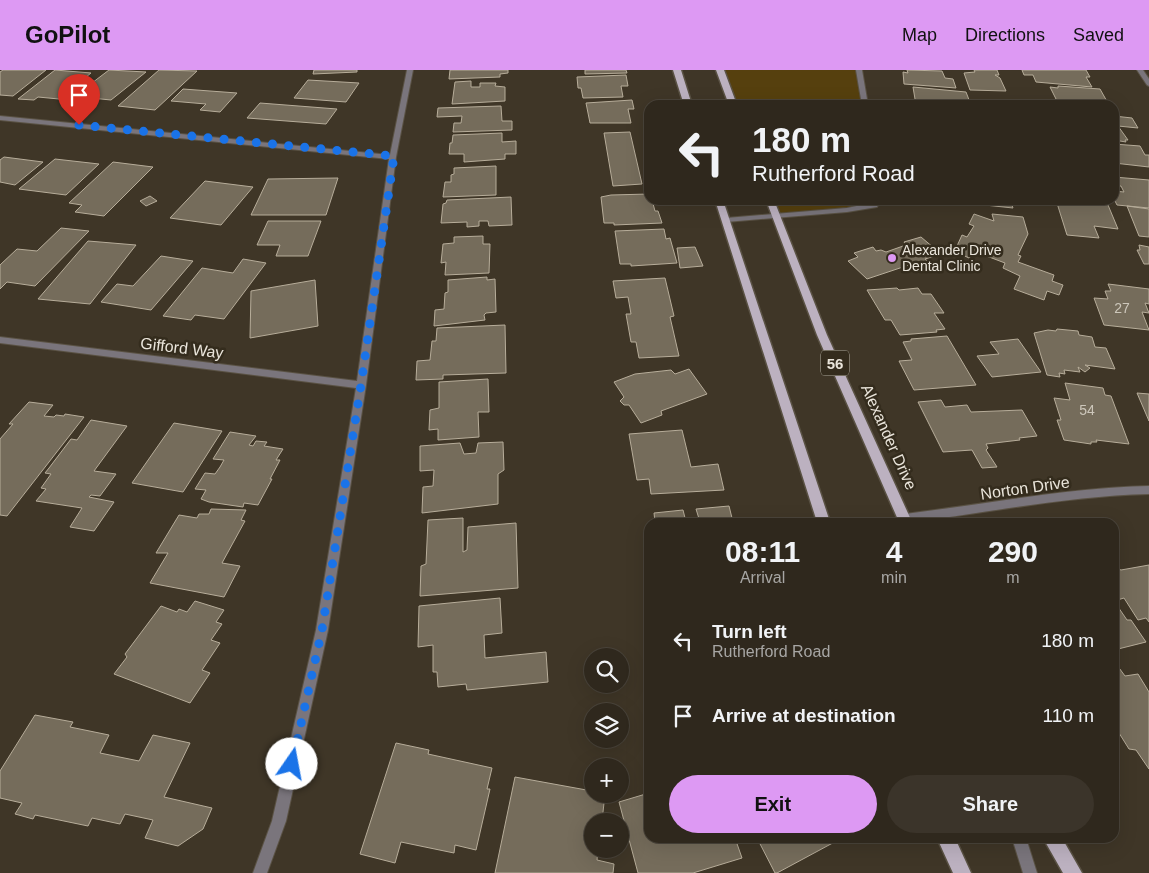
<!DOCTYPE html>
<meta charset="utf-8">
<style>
:root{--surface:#2f281d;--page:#3b342a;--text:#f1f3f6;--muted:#a7a6a4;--line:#4a443b;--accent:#dd99f3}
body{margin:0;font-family:Arial,sans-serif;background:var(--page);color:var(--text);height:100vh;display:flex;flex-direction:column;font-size:19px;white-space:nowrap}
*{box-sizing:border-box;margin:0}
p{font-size:16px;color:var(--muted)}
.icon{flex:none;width:28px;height:28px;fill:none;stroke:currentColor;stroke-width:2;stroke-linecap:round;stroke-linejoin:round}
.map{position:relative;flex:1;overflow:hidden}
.panel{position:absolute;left:644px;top:448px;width:475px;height:325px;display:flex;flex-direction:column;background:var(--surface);border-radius:15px;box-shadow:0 5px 20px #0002,0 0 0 1px var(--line)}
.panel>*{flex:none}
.banner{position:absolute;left:644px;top:30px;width:475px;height:105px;border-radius:15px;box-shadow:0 5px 20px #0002,0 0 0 1px var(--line);background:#2f281d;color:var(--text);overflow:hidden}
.buttons{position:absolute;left:584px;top:578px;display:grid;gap:10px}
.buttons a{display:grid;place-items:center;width:45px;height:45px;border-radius:50%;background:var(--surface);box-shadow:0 5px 20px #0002,0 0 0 1px var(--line);font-size:25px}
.pin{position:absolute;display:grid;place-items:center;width:42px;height:42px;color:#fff;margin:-51px -21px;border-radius:50% 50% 50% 0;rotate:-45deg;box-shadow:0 0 5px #0007}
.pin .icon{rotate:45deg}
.me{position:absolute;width:55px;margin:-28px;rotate:12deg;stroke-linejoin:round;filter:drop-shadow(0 0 4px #0008)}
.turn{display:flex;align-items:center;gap:18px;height:105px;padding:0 25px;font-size:22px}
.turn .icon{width:65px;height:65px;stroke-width:2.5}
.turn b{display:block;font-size:35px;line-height:42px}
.eta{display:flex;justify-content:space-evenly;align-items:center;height:85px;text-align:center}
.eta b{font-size:30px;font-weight:700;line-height:35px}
.cta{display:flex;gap:10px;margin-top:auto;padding:10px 25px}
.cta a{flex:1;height:58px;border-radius:30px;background:var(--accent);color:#111;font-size:20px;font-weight:700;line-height:58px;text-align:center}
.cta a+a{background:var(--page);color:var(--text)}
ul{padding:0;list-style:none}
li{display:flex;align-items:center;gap:15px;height:75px;padding:0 25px}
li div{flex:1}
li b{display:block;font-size:19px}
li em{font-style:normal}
header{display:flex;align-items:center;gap:30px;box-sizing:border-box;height:70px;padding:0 25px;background:var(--accent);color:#111}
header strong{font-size:24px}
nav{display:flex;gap:28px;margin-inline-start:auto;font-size:18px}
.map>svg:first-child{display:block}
.green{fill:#56400e}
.building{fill:#756c5b;stroke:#b7ad9a}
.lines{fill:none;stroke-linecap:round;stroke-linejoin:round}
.minor-casing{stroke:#5a5244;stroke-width:2}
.primary-casing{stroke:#5a5244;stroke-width:3}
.minor{fill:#7a757c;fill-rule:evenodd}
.primary{fill:#bcb1c0;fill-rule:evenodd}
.route{stroke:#1a73e8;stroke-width:9;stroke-dasharray:0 16.2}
.poi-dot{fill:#dd99f3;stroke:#342c1d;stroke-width:2}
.labels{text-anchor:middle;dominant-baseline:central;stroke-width:5;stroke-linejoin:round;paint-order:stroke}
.far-poi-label{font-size:14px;fill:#eae5db;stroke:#342c1d;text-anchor:start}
.number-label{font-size:14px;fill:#cdc7bb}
.shield{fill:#342c1d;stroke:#b3aea2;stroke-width:1}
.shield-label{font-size:15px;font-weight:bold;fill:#eae5db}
.street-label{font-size:16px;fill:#eae5db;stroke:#342c1d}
</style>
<header>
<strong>GoPilot</strong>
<nav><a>Map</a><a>Directions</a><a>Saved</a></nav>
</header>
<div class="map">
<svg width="1149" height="803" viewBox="0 0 1149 803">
<rect width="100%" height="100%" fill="#3f3627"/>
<path class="green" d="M720,0H859L865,35H733Z
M770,130H877L874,135L847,140L776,145Z"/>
<path class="building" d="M3,0H46L13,26L0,25V2Z
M55,0L91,3L59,29L38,27L34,30L18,29Z
M109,0L146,2L111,30L91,28L83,34L67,32Z
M159,0L197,1L155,40L118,36Z
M314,0H357V2L313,4Z
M450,0H508V3L500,4V7L449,9Z
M585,0H626L627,3L585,4Z
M907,0L942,1L945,8L953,9L956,18L904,14L903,2L908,3Z
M974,0H997L999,5H995L1000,8L1006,21L970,20L964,3L975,2Z
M1022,0H1086L1090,7H1086L1092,17L1036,12L1033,5H1024Z
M626,5L628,16H621L623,27L583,28L581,18H578L577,7Z
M308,10L359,13L346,32L294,28Z
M471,11V17H480V13H496L495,16L505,17V31L452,34L455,12Z
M1058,16L1100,19L1109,35H1059L1050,17L1058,18Z
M913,17L966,22L971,35H916Z
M183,19L237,23L220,42L200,40L206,34L171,31Z
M632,30L634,39H628L631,53H590L586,33Z
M260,33L337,39L326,54L247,48Z
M501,36L502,51H512V60L453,62L454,53H461L462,46L437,47L438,38Z
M1114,46L1132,48L1138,58L1118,56L1128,70H1125L1126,72L1114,70Z
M630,62L642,114L613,116L604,63Z
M502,63V72L516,71V84H505V89L464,92V84H449L450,73H452L453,65Z
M1114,74L1140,76L1145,85H1149V97L1114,93Z
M4,87L43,92L15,115L0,112V90Z
M55,89L99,94L66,125L19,119Z
M113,92L153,97L104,146L75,142L82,135L69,133Z
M496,96V125L443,127L445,112H451V105L454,104V98Z
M1114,107L1149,110V138L1117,135L1114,129V121L1124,122L1121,116H1114Z
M338,108L326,145H251L268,109Z
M205,111L253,117L221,155L170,148Z
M649,124V130H652L655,141H658L662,153L614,155V153H604L601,127L611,125Z
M150,126L157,131L146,136L140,131Z
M511,127L512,155L489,156L488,151H479V156L467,157V152L441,153L443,134L446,133L447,130Z
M965,130H1010L1013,138L966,133Z
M1056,130L1108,135L1118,159L1094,156L1099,168L1067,165Z
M1127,136L1149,139V167L1139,166Z
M974,144L994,151L992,144L1023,147L1028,164L1018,185L1021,186L1018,192L1054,205L1052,211L1063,215L1059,225L1047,221L1044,230L1014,219L1020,206L1003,198L1005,193L976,182L969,188L952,180L957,176L962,165L967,167L974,156L969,154Z
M268,151H321L308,186H276L280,175H257Z
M61,158L89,161L35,216L7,212L0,219V195L17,179L37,181Z
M664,159L666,169L670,168L677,193L631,196V194H620L615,161Z
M483,166V174H490L489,203L445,205L446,192L441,193L443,174L454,173V167Z
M921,167L941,184L925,189L936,198L922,202L912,194L867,209L848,191L858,187L854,183L873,177L876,181L881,180L886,182L906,175L904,172Z
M88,171L136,175L90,234L38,229Z
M1139,175L1149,177V194H1144L1137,180H1140Z
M695,177L703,196L680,198L677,178Z
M161,186L193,191L151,240L101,232L117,214L133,216Z
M243,189L266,193L224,249L195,245L191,250L163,246L202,198L233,203Z
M487,207V210L495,209L496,242L486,243L484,245L485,250L434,256L435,240L444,239L445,223L448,222V210Z
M665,208L674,246L670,247L679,286L639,288L636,272H631L626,244H631L628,227L616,228L613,211Z
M315,210L318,256L250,268L251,221Z
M1108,214L1149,219V234L1145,233L1149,243L1142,242L1149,260L1104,255L1094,228L1108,229L1105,221H1111Z
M897,218L899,220L918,218L922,224H931L944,243H934L945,259L936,260L937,262L900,265L891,250H885L867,220Z
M505,255L506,303L443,305V309L416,310L417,291L430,290L432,271H436L437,258Z
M1057,259L1078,261L1079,265L1092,267L1095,277L1106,278L1115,299L1085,295L1090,298L1085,302L1078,297L1080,302L1064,300L1065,304L1059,303L1060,307L1047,305L1034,263L1048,260L1056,261Z
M947,266L976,315L914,320L899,291L912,290L903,272L911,271V269Z
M1018,269L1041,302L992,307L977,286L999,284L990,272Z
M689,299L707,324L661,341L662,345L641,353L629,335H624L620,331L624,327L614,312L635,304L671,300L675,304Z
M488,309L489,342H478L479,367L438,370V359L429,360L430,340L439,338V312Z
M1065,313L1103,318L1105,325L1111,326L1129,374L1096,370L1097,372H1091V374L1064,370L1057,350H1061L1054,328L1070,330Z
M1137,323L1149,324V351Z
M941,330L945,337L967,335L971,342L1022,340L1037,366L1019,368L1020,370L986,374L988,378L986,380L997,397L982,398L972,380L943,382L918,332Z
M29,332L53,335L44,346L54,347L56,345L64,346L65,344L84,347L7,446L0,445V369L13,354H9Z
M91,350L127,356L94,401L116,404L100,426L91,425L89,427L114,432L94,461L70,457L82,438L36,431L46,419L41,418L51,404L45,403L49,398L71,369L77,370Z
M174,353L222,361L183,422L132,413Z
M682,360L691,397L718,394L724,420L651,424L649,409L637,410L629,364Z
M230,362L256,366L249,375L253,376L256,371L267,372L264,376L283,379L276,390H280L270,409H272L258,435L244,433L243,437L209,432L201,429L206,420L195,419L205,403L215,404L220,397L224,390L213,389Z
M503,372L504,400L498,404V434L422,443L423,417L433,416L434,400L420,401V376L460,373L464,384L476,383L478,373Z
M729,436L733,452H700L696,439Z
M211,439L246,440L241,450L245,451L222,493L240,496L224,527L150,513L168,483H156L179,445L197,448L199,444H209Z
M683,440L686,452H655L654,443Z
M463,448V482L467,480L468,457L516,453L518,518L420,526L421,496L426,494L428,450Z
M1149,495V552L1146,548L1138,550L1124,528L1114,531L1127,550H1131L1146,572L1114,580V497L1121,500Z
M500,528L502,563L484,565L485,588L546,582L548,612L467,620L466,614L438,617L437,602H433V575L418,577L419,536Z
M195,531L224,540L216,552L222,554L211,570L220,573L202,600L210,603L190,633L114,604L127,587L125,584L161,536L177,542L179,539L187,542Z
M1114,591L1125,606L1138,604L1149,622V699L1136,680L1129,679L1114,655Z
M35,645L73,652L70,657L109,665L100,683L139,691L153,665L190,673L164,727L212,738L203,759L178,776L145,768L153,750L125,744L120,754L92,748L88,756L35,745L33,749L15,744L22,733L0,728V701Z
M396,673L429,680L428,684L492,698L487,719H490L476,780L455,775L454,783L401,772L395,793L360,784Z
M515,707L592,721V724H605L602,751H592V779H598L597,790L614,794L613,803H495Z
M649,723V768H735L742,788L693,803H638L619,732Z
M757,768H842L777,803H775Z"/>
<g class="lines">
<g class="minor-casing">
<path id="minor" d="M407,0H413L396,87L366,315L328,560L286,751L267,803H253L272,751L316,560L356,318L0,273V267L357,311L389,89L0,50V46L390,85Z
M856,0H862L868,35H862Z
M1137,0H1143L1149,9V16L1147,15Z
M873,130H881L877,137L847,142L726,152L722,150L726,148L847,138L871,133Z
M1149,416V424C1069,426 992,442 913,452H902L900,449L901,446L905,444C986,434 1067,418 1149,416Z
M1012,768H1026L1037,803H1023Z"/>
</g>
<g class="primary-casing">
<path id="primary" d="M673,0H681L692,35H684Z
M716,0H724L737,35H729Z
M715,130H723L830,452H817Z
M766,130H774L827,265L912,452H899L817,265Z
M937,768H955L971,803H953Z
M1043,768H1062L1082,803H1063Z"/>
</g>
<use href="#minor" class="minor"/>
<use href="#primary" class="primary"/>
</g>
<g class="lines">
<path class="route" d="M79,55L394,86L361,315L322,560L292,694"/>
</g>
<circle class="poi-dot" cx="892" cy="188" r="5"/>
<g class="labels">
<g class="far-poi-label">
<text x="902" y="180">Alexander Drive<tspan x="902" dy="16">Dental Clinic</tspan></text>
</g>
<g class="number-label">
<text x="1122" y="238">27</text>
<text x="1087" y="340">54</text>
</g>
<rect class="shield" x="821" y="280.5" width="28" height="25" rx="4"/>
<g class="shield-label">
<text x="835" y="293">56</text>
</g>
<g class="street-label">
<text transform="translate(182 278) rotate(7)">Gifford Way</text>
<text transform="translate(889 367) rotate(66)">Alexander Drive</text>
<text transform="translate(1025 418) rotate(-8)">Norton Drive</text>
</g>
</g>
</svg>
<div class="buttons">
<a><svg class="icon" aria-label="search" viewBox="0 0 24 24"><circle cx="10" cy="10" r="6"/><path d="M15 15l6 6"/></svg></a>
<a><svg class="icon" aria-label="layers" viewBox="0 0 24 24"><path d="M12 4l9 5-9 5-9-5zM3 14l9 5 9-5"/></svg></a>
<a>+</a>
<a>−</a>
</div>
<div class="pin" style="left:79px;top:55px;background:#d93025"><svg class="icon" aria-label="arrive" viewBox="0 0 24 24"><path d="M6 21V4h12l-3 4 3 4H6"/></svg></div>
<svg class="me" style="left:292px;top:694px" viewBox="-20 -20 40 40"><circle r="19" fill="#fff"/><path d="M0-13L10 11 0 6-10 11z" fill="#1a73e8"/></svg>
<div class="banner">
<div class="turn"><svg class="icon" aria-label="left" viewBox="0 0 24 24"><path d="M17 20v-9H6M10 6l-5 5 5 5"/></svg><div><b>180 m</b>Rutherford Road</div></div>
</div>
<section class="panel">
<div class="eta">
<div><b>08:11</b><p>Arrival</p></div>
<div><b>4</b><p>min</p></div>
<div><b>290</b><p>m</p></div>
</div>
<ul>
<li><svg class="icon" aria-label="left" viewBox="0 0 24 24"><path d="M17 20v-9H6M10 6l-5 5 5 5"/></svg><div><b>Turn left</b><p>Rutherford Road</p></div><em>180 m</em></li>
<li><svg class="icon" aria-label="arrive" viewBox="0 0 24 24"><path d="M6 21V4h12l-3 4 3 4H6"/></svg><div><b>Arrive at destination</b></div><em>110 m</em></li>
</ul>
<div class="cta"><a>Exit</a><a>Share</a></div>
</section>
</div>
